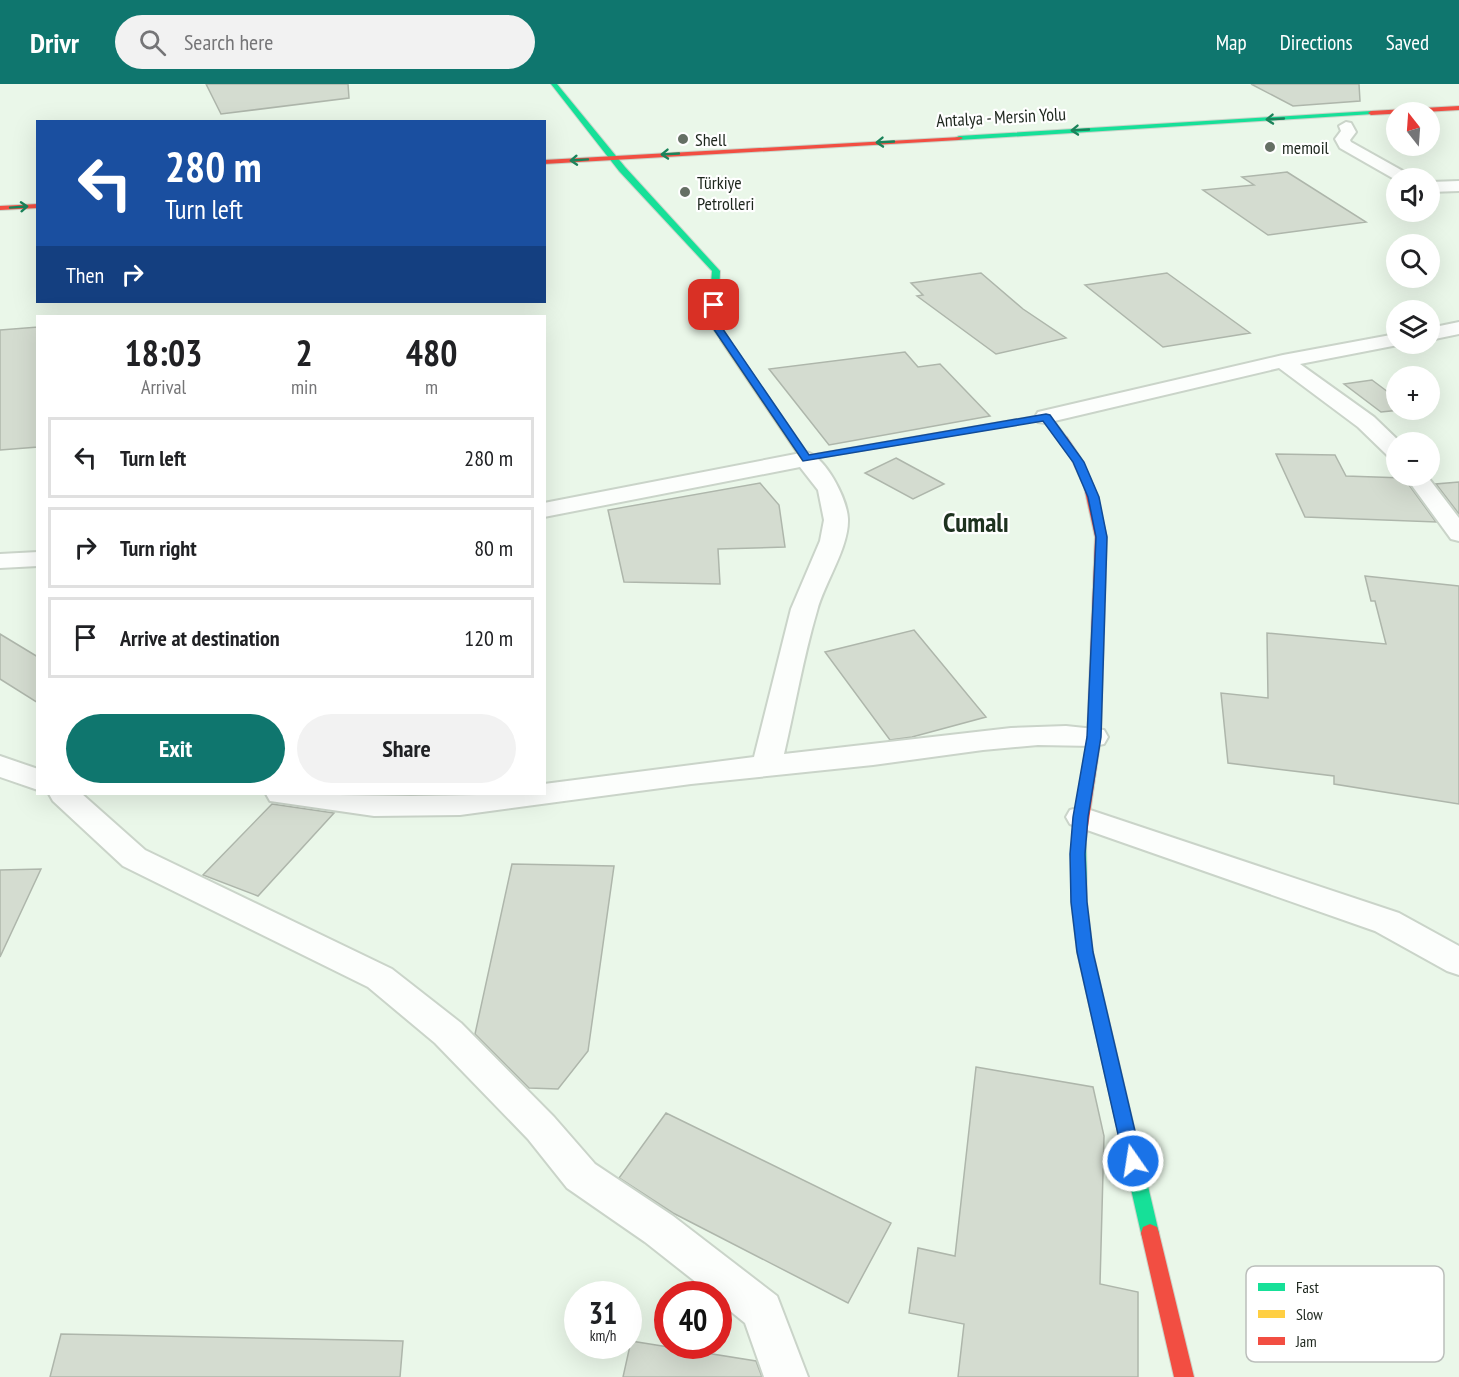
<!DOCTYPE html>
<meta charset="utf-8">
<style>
:root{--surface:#fff;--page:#f2f2f2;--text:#202124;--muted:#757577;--line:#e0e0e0;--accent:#0f766e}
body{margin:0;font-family:"PT Sans Narrow",sans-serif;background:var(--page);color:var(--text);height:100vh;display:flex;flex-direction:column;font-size:22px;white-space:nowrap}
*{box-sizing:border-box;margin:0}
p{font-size:20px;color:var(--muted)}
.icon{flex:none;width:33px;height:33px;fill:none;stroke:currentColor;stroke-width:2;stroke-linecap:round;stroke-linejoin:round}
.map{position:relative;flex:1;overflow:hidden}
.sheet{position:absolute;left:36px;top:231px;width:510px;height:480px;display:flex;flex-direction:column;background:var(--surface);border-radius:0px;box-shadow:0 6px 24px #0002}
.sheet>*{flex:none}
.guide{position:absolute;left:36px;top:36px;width:510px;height:183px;border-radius:0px;box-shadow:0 6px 24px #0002;background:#1a4fa0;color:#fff;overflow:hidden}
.needle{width:39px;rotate:343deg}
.controls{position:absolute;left:1386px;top:18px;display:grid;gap:12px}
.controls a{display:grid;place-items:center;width:54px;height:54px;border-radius:50%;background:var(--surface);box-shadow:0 6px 24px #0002;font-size:30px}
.speed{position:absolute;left:564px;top:1197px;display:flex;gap:12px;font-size:30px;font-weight:700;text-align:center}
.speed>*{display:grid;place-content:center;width:78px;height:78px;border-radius:50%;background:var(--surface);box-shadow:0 6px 24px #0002;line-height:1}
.speed small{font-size:15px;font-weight:400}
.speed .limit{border:9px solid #d22;background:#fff;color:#111}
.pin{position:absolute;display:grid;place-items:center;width:51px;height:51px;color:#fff;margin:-26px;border-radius:12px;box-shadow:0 3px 9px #0006}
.me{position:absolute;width:66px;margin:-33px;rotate:347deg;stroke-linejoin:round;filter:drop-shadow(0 0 4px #0008)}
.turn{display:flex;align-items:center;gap:21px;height:126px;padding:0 30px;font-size:27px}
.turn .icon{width:78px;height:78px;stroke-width:2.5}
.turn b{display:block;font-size:42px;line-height:51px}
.then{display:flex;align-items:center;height:57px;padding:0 30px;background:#0003;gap:12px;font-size:22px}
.eta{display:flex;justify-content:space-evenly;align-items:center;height:102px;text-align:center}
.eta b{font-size:36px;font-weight:800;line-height:42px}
.action{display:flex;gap:12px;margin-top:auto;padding:12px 30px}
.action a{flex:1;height:69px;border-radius:36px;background:var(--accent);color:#fff;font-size:24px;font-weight:800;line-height:69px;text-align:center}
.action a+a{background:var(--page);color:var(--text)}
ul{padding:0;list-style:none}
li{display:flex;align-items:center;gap:18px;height:81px;margin:0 12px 9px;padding:0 18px;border:3px solid var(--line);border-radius:0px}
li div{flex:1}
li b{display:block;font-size:22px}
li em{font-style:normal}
header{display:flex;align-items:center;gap:36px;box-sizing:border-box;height:84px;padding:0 30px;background:var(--accent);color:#fff}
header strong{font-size:28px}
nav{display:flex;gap:33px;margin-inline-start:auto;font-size:21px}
.search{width:420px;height:54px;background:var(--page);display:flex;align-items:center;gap:15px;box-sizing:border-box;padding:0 21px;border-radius:33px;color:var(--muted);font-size:22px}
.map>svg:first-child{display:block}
.building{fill:#d4dcd0;stroke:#aeb6ab;stroke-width:1.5}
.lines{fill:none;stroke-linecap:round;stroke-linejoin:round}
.street-casing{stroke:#cad4c9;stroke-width:4}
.fast-casing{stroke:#cad4c9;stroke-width:2}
.slow-casing{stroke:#cad4c9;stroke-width:2}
.jam-casing{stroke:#cad4c9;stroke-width:2}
.street{fill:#fcfefc;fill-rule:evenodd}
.fast{fill:#16e098;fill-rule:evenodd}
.slow{fill:#ffcf43;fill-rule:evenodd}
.jam{fill:#f24e42;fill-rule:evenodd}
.oneway{stroke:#1a835a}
.route{fill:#1a73e8;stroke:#114b97;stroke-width:1.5}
.poi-dot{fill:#656f64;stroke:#fff;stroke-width:2}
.labels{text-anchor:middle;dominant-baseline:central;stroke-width:4.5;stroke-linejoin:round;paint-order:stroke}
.far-street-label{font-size:18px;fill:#1d261d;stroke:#fff}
.far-poi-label{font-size:18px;fill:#1d261d;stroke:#fff;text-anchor:start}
.district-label{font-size:27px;font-weight:bold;fill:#1e321f;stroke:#fff}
.key{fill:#fff;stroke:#bbbebb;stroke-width:1.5}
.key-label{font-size:16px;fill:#1d261d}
</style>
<header>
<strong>Drivr</strong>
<div class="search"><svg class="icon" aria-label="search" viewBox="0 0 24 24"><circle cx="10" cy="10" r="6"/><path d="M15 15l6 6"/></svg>Search here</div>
<nav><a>Map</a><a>Directions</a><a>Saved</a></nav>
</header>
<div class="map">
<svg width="1459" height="1293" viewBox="0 0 1459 1293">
<rect width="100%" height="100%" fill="#eaf7e9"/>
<path class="building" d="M206,0H348L349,14L221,30Z
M1251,0H1359L1360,17L1293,22Z
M1287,88L1366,138L1268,151L1203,106L1254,101L1242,93Z
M981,189L1023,225L1066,254L996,270L917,212L923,211L911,199Z
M1167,189L1250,249L1163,263L1085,201Z
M38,243V363L0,366V246Z
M905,268L918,283L940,280L990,332L829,361L769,285Z
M1372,296L1396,314V326H1401L1381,328L1344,300Z
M1276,370L1335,371L1346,392L1404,394L1436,438L1305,433Z
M896,374L944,400L913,415L865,389Z
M1459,398V430L1436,400Z
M760,399L779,421L785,463L718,465L720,500L624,498L608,426Z
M1365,492L1459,502V720L1334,700V692L1228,679L1221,609L1268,614L1267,549L1386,560L1375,517H1371Z
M914,546L986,633L912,653L890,656L825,568Z
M0,550L38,573V619L0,595Z
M272,720L334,729L258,812L203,791Z
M512,780L614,782L588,967L558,1005L529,1004L475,950Z
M41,785L0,873V786Z
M976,983L1093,1003L1104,1052L1100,1200L1138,1208V1293H958L964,1240L909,1229L918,1164L955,1172Z
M666,1029L891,1139L848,1219L673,1129L619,1094Z
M61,1250L403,1257L400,1293H50Z
M631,1257L756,1277L762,1293H623Z"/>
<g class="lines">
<g class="street-casing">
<path id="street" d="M1346,38L1351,39L1356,48L1350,56L1351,58L1410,91L1412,94L1396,96L1340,64L1335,55L1341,47L1339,42Z
M1459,97V107L1430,108V98Z
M1459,238V250L1430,256V244Z
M1396,250V260H1403L1300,280L1374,333L1400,358H1396V374L1388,372L1358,343L1279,284L1046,339L1038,338L1035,333L1038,328L1283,271Z
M806,368C826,373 847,415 848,435C849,464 824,499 817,527C803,574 795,623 784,670L1011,644L1066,642L1104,646L1108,653L1104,660L1094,662L1038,661L983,666L873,681L691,700L460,731L374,732L270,717L266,710L411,712L544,710V700L754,673L791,525L820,457L824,436L818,406L800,383L544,433V419Z
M1405,392H1427L1459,434V457L1451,455Z
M38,468V482L0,484V470Z
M0,672L38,685V706L0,693Z
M49,710H82L145,766L392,885L461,939L554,1033L595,1080L673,1132L777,1212L808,1293H764L745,1239L718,1217V1210H711L645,1158L567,1104L528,1055L435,959L368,903L123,782L53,717Z
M1081,723L1399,829L1459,862V891L1447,887L1375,847L1070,740L1066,733L1070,726Z"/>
</g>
<g class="fast-casing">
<path id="fast" d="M551,0H557L625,83L720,187L718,238L730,256L728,258H722L708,238L712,187L619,87Z
M1371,27L1373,30L959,56L955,54L959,52Z
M1079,752L1084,753L1086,757L1087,818L1093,868L1159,1149L1157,1155L1150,1158L1143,1155L1141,1149L1077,868L1071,818L1072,757L1074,753Z"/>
</g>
<g class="slow-casing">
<path id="slow" d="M722,254H728L809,371L1046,330L1050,331L1068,355L1067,357H1059L1043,336L802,377L720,256Z"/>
</g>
<g class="jam-casing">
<path id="jam" d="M1459,22V26L1371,31L1368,29L1371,27Z
M961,53L963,54L959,56L544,80V76Z
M38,120V124L0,126V122Z
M1063,352L1067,353L1081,374L1094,403L1107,453L1101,653L1086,757L1084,761H1074L1072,757L1087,653L1095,453L1084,403L1071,374L1058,355Z
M1150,1140L1157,1143L1159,1149L1194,1293H1174L1141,1149L1143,1143Z"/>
</g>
<use href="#street" class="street"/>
<use href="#fast" class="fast"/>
<use href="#slow" class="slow"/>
<use href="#jam" class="jam"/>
</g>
<defs><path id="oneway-shaft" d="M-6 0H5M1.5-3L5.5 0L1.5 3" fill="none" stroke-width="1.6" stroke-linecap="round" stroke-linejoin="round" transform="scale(1.5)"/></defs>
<g class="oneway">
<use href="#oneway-shaft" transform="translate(1275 35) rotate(177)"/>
<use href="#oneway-shaft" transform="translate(1080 46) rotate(177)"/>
<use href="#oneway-shaft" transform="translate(885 58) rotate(177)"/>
<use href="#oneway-shaft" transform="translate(670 70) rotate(177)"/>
<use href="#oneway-shaft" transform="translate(579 76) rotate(176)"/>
<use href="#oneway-shaft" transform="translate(19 123) rotate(-4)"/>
</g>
<path class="route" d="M714,218L719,221L718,238L809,371L1046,330L1050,331L1084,378L1099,413L1107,453L1101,653L1088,733L1085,770L1087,818L1093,868L1142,1077L1140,1082L1133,1085L1127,1082L1124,1077L1077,868L1071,818L1070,770L1073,733L1087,653L1096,453L1088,413L1073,378L1043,337L803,377L709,238L710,221Z"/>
<g class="poi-dot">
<circle cx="683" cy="55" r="6"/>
<circle cx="1270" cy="63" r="6"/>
<circle cx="685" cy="108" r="6"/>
</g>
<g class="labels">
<g class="far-street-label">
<text transform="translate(1001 33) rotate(-3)">Antalya - Mersin Yolu</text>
</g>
<g class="far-poi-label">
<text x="695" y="55">Shell</text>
<text x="1282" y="63">memoil</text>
<text x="697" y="98">Türkiye<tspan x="697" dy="21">Petrolleri</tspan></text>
</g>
<g class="district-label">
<text x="976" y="438">Cumalı</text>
</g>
</g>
<rect x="1246" y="1182" width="198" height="96" rx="9" class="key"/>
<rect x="1258" y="1199" width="27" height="8" fill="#16e098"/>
<rect x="1258" y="1226" width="27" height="8" fill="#ffcf43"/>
<rect x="1258" y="1253" width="27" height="8" fill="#f24e42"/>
<g class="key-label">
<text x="1296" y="1209">Fast</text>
<text x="1296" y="1236">Slow</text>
<text x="1296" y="1263">Jam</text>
</g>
</svg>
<div class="controls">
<a><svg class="needle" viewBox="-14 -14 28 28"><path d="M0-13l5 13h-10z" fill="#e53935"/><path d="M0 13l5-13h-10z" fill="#757577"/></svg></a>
<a><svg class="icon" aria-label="sound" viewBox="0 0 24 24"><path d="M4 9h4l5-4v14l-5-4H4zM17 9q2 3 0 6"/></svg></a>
<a><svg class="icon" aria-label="search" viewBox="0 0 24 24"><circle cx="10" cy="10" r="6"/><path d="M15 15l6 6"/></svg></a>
<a><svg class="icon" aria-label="layers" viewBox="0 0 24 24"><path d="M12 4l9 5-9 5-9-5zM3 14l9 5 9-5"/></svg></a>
<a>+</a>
<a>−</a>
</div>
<div class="speed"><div>31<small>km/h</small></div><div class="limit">40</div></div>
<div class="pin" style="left:714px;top:221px;background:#d93025"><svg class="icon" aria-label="arrive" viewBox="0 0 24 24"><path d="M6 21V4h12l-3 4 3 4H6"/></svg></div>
<svg class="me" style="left:1133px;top:1077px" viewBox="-20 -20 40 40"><circle r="17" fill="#1a73e8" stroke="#fff" stroke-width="3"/><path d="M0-11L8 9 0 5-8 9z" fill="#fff"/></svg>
<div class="guide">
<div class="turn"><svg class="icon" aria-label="left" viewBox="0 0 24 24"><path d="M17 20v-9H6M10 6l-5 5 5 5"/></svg><div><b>280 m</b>Turn left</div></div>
<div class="then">Then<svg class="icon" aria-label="right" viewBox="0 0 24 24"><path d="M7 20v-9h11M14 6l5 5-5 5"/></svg></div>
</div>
<section class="sheet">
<div class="eta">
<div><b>18:03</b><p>Arrival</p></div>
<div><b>2</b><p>min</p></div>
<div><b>480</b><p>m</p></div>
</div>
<ul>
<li><svg class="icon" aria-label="left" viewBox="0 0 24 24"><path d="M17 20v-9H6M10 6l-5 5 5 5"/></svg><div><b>Turn left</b></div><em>280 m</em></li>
<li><svg class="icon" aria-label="right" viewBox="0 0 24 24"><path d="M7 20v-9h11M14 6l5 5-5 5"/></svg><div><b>Turn right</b></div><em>80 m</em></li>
<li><svg class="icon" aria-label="arrive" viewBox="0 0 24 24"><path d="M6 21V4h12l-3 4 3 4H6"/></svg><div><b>Arrive at destination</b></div><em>120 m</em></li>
</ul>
<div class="action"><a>Exit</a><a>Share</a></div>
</section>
</div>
